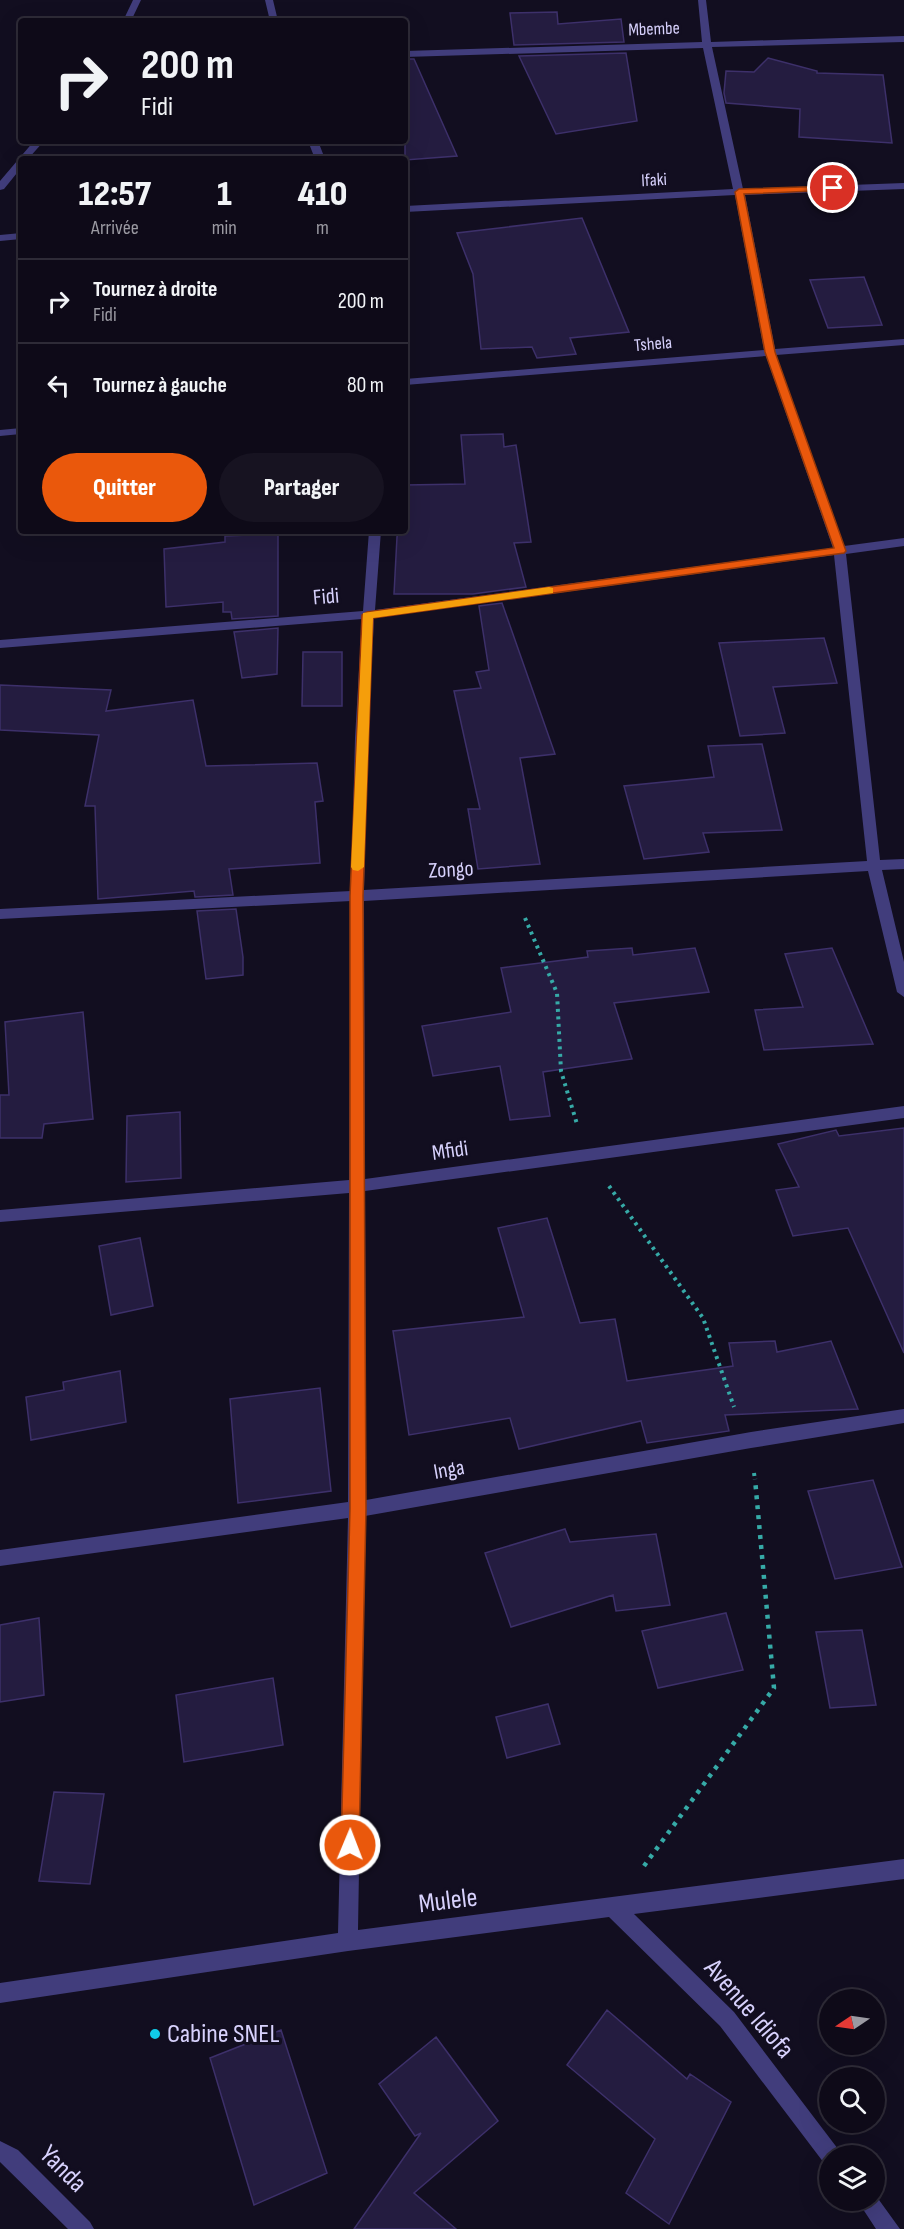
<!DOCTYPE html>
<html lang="fr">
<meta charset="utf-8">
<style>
:root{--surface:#0e0a18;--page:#171321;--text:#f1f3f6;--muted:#9b9aa2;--line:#2e2b37;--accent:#ea580c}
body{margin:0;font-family:"Sofia Sans Condensed",sans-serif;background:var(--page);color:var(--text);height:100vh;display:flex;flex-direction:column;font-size:22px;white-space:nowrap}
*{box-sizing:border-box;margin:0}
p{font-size:20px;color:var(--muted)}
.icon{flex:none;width:33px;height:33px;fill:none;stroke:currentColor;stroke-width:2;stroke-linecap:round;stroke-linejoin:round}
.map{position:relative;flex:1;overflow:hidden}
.details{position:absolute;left:18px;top:156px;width:390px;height:378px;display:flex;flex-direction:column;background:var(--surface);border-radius:6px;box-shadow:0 6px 24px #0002,0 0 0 2px var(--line)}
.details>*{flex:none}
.hud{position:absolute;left:18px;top:18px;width:390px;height:126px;border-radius:6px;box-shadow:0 6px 24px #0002,0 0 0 2px var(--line);background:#0e0a18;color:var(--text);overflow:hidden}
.needle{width:39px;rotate:257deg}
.buttons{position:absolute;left:819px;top:1989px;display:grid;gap:12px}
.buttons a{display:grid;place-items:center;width:66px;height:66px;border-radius:50%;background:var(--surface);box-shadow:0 6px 24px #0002,0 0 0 2px var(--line);font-size:30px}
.pin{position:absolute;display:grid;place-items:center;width:51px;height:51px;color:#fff;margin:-26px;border:3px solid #fff;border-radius:50%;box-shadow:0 2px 6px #0007}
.me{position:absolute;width:66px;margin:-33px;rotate:1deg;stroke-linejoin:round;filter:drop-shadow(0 0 4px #0008)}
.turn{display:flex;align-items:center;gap:21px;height:126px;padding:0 24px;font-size:27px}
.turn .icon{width:78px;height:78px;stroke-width:2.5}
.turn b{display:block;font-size:42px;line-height:51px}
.eta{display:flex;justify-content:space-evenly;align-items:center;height:102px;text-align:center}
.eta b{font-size:36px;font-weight:800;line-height:42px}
.action{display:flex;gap:12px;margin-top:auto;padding:12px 24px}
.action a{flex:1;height:69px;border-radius:36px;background:var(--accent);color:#fff;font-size:24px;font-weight:800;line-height:69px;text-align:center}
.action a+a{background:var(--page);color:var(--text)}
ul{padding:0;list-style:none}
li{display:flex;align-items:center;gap:18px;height:84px;padding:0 24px;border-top:2px solid var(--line)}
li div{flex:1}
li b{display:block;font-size:22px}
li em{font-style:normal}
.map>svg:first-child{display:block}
.building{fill:#241c40;stroke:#3d306a;stroke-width:1.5}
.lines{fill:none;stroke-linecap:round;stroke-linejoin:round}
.path-far1{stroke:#36aaa7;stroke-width:4;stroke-dasharray:3 4.5;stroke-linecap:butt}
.path{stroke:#36aaa7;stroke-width:4.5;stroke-dasharray:4 6;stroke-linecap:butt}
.street{fill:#413d7c;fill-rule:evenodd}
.route{fill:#ea580c;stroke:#983908;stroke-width:1.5}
.slow{fill:#f59e0b}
.poi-dot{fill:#10cbe8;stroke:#120e20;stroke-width:2}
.labels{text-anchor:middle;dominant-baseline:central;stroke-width:6;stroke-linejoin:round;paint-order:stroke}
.far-street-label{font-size:18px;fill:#d7d1fc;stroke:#120e20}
.street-label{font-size:22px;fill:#d7d1fc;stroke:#120e20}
.near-street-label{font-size:27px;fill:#d7d1fc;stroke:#120e20}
.near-poi-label{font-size:27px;fill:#d7d1fc;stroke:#120e20;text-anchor:start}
</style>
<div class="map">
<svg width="904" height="2229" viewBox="0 0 904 2229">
<rect width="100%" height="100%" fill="#120e20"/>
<path class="building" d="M557,12L558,24L621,19L624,42L514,45L510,13Z
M626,53L637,121L556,134L519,56Z
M768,58L817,71V73L883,75L892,143L799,137L800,109L726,103L724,93L726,71L754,72Z
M405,59H414L457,156L405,160Z
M582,218L629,332L570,338L576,354L537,358L532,347L481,349L473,274L457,233Z
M864,277L882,325L828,328L810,280Z
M503,434L504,447L516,445L531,542L514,543L526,587L473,594H394L397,537L398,531H405V485L465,484L461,435Z
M278,534V616L232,619L231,612H223V602L166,607L164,549L225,542V536Z
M502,603L555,754L520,758L540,864L478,869L468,809H480L454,691L481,688L476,672L489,670L479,606Z
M278,628L277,674L242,678L234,632Z
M824,638L837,683L773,687L785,733L740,736L719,643Z
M303,652H342V706H302Z
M0,685L111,690L106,711L193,700L206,766L317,763L323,801L315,802L320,863L229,869L233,895L195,897L194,891L98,899L95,806H85L99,735L0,730Z
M762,744L782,830L703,833L709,852L644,859L624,786L714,777L708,746Z
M236,909L243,957V975L206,979L197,911Z
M632,948L633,955L695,948L709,992L614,1003L632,1059L543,1072L550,1116L510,1120L500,1066L433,1076L422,1026L511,1012L501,968L588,957L587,951Z
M832,948L873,1044L764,1050L755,1010L803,1007L785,954Z
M83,1012L93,1119L44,1124L42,1138H0V1095H9L5,1022Z
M180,1112L181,1178L126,1182L127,1116Z
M904,1128V1353L848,1228L793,1236L776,1190L799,1187L778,1144L836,1130L839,1136Z
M547,1218L580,1323L615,1319L627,1381L733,1366L729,1343L775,1341L777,1352L831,1341L858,1409L725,1415L729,1431L647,1443L641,1421L519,1449L510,1418L409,1435L393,1331L524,1317L498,1228Z
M140,1238L153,1306L111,1315L99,1246Z
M120,1371L126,1422L31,1440L26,1397L64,1390L63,1382Z
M320,1388L331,1491L238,1503L230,1399Z
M873,1480L902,1567L835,1579L808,1491Z
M565,1529L570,1542L656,1534L670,1605L616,1611L613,1595L511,1627L485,1553Z
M726,1613L743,1670L658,1688L642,1631Z
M39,1618L44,1695L0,1702V1625Z
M862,1630L876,1705L830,1708L816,1632Z
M273,1678L283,1745L184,1762L176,1695Z
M548,1704L560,1744L507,1758L496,1717Z
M54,1792L104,1794L90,1884L39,1881Z
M607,2010L687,2079L690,2074L731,2102L669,2224L626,2193L655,2139L567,2065Z
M281,2030L327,2173L254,2205L210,2058Z
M436,2037L498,2121L414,2193L456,2229H354L421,2133L415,2136L379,2084Z"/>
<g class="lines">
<path class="path-far1" d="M525,918L557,993L561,1071L577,1124
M609,1186L703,1318L734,1407
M754,1473L755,1480"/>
<path class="path" d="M644,1866L774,1688L755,1479"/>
<path class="street" d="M133,0H141L131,21H123Z
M265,0H273L278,21H270Z
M698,0H706L711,42L904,36V42L712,47L743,189L904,183V189L745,195L775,349L904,339V345L776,355L844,546L904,538V546L846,554L880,860L904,859V869L882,870L904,962V997L897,992L868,871L364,901L365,1179L904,1106V1118L365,1191L366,1500L751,1432L904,1409V1423L751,1448L365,1516L358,1930L904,1859V1879L634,1914L734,2012L838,2149L841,2156H830V2166L824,2163L720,2026L609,1917L348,1951L0,2003V1983L338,1933L348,1518L0,1566V1550L348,1502L349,1193L0,1222V1210L349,1180L351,901L0,919V909L351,891L355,738L362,619L0,648V640L363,611L369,531H381L375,610L833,548L766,356L405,385V379L764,350L735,195L405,212V206L733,189L703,48L405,57V51L702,42ZM834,555L867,861L364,890L368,738L374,618Z
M34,141H44L28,159H21V168L4,189L0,190V181Z
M308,141H318L325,159H315Z
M21,233V239L0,241V235Z
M21,428V434L0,436V430Z
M0,2141L18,2150L90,2222L94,2229H68L0,2162Z
M874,2193L900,2229H876L857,2200H874Z"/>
</g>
<path class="route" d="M833,186H837V190L744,194L775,352L846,551L844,553L373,618L363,896L366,1509L359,1845L356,1851L350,1853L344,1851L341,1845L350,1509V896L362,615L367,612L834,548L765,352L735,192L739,189Z"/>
<path class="slow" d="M549,587L553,588V593L373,618L364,867L358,871L353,870L351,867L363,613Z"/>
<circle class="poi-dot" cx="155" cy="2034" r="6"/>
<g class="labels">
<g class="far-street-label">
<text transform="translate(654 29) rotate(-2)">Mbembe</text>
<text transform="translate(654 180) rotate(-3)">Ifaki</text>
<text transform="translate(653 344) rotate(-5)">Tshela</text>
</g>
<g class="street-label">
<text transform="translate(326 597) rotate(-5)">Fidi</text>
<text transform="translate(451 870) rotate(-3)">Zongo</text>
<text transform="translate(450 1151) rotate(-8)">Mfidi</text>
<text transform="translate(449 1470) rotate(-10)">Inga</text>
</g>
<g class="near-street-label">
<text transform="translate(448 1901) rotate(-7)">Mulele</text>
<text transform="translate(749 2009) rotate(49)">Avenue Idiofa</text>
<text transform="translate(63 2169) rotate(45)">Yanda</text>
</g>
<g class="near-poi-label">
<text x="167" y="2034">Cabine SNEL</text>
</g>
</g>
</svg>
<div class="buttons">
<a><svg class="needle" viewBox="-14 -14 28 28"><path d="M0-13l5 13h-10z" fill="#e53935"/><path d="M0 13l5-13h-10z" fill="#9b9aa2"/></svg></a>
<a><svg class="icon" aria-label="search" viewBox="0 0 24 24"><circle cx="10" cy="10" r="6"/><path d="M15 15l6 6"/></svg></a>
<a><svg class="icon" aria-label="layers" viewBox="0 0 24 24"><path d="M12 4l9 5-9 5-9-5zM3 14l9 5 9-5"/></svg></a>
</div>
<div class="pin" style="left:833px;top:188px;background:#d93025"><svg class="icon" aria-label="arrive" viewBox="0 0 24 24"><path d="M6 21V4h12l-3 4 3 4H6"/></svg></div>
<svg class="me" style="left:350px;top:1845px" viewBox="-20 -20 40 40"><circle r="17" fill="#ea580c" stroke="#fff" stroke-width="3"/><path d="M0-11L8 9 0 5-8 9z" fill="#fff"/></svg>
<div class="hud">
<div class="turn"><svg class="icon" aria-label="right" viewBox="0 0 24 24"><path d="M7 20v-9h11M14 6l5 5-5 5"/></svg><div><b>200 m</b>Fidi</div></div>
</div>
<section class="details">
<div class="eta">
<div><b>12:57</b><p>Arrivée</p></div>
<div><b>1</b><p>min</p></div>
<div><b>410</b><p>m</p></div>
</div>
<ul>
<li><svg class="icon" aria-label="right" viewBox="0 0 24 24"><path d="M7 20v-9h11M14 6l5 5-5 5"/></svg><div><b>Tournez à droite</b><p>Fidi</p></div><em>200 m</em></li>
<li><svg class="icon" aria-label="left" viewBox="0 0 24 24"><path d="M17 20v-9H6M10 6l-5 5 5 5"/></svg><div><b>Tournez à gauche</b></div><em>80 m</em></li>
</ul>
<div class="action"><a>Quitter</a><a>Partager</a></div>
</section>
</div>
